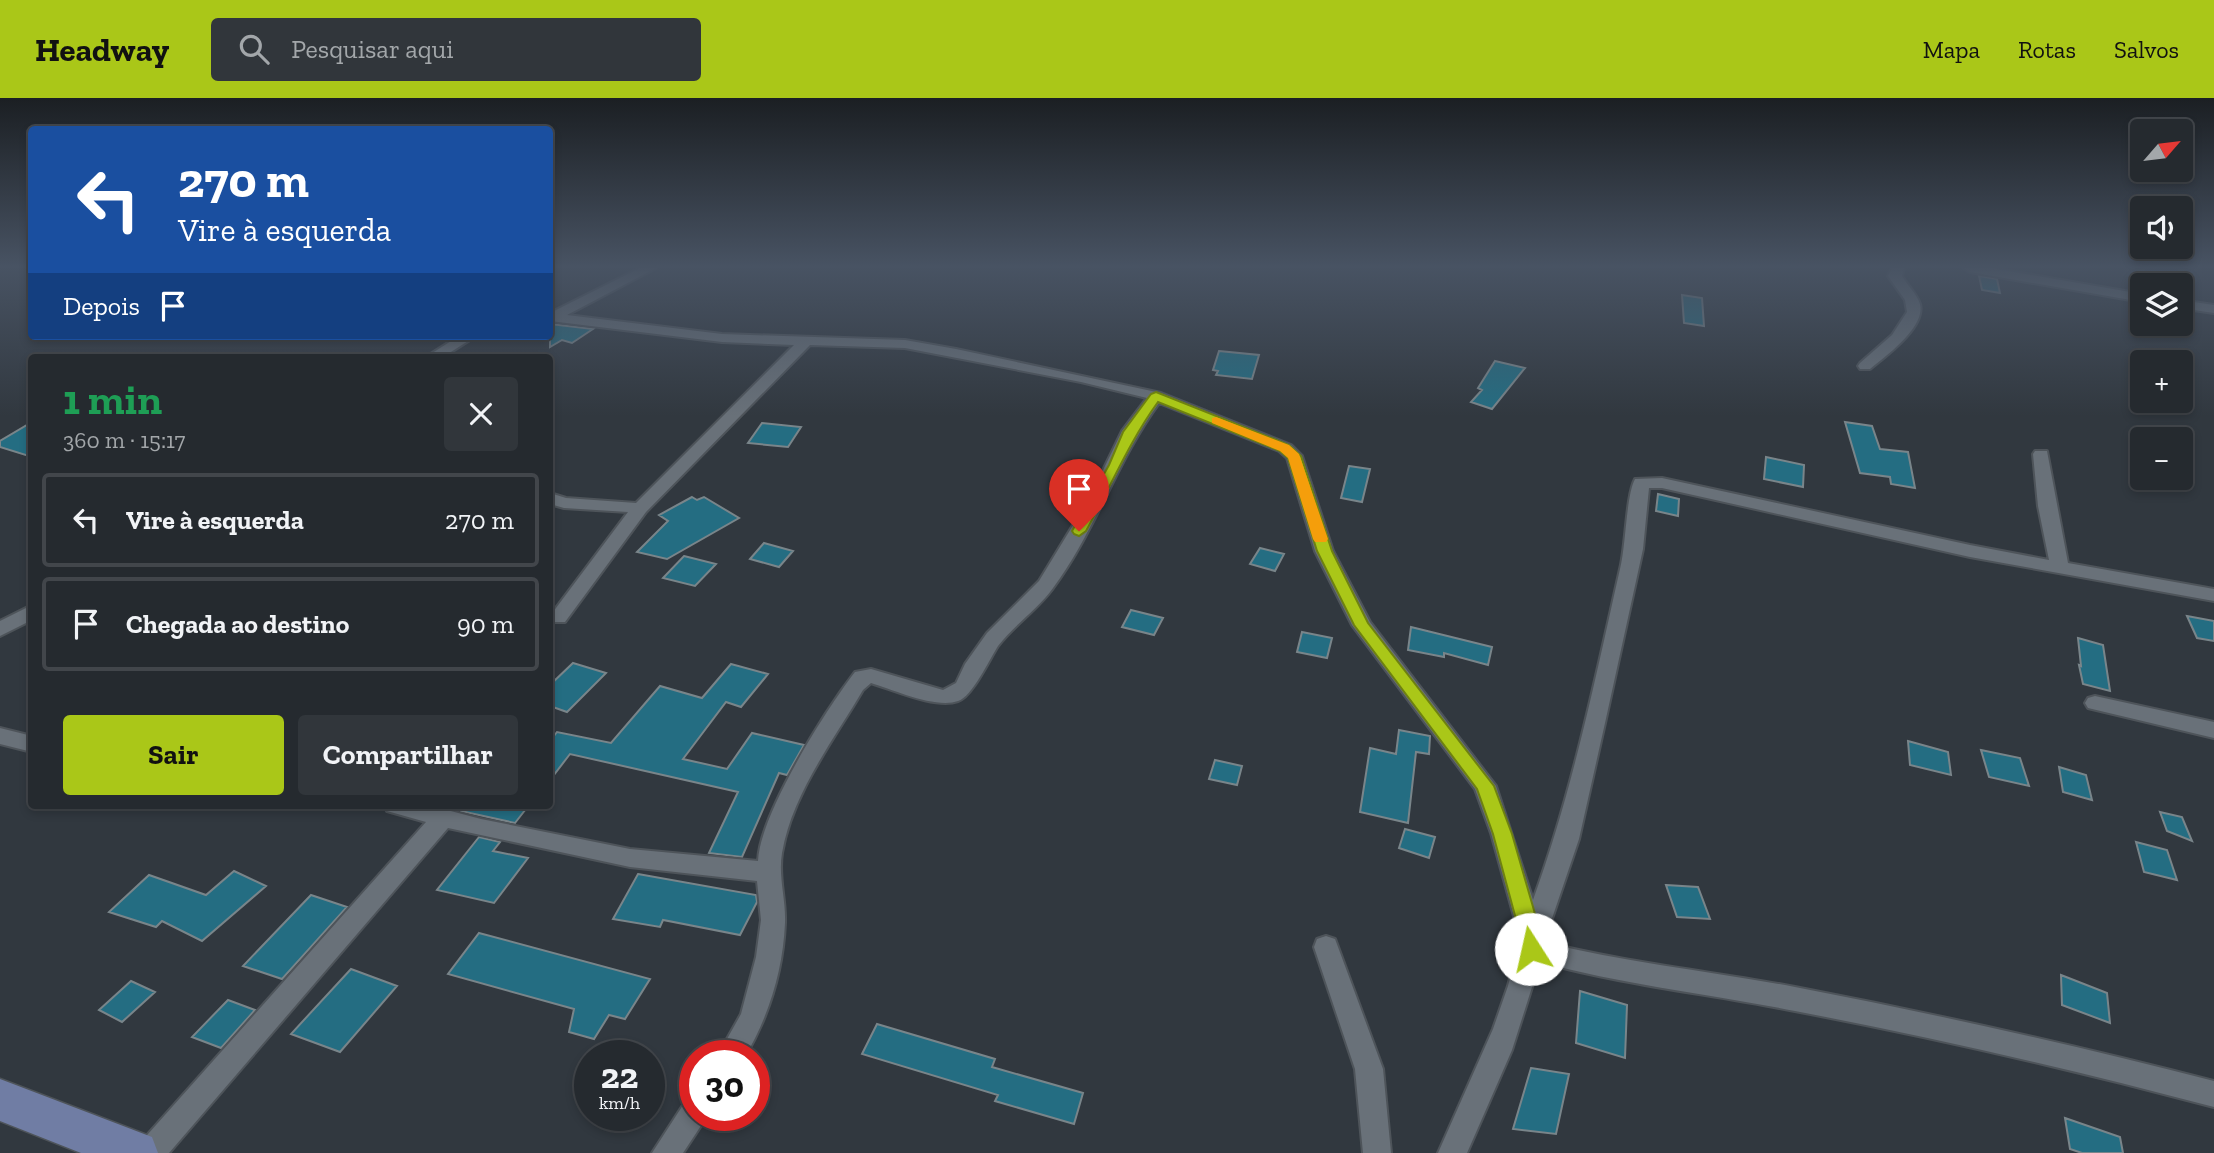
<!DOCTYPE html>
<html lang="pt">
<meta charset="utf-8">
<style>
:root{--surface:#252a2f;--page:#31363b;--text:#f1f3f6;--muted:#a3a7aa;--line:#42464b;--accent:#aac718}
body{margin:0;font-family:"Zilla Slab",serif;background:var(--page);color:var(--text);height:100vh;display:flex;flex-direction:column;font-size:26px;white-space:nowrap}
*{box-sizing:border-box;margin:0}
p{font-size:23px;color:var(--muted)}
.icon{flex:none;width:38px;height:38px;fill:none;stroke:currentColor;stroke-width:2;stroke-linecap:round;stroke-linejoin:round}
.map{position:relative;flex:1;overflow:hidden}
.sheet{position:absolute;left:28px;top:256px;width:525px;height:455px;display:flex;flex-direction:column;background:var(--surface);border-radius:7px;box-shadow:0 4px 10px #0003,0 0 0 2px var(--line)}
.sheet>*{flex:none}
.top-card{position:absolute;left:28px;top:28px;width:525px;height:214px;border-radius:7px;box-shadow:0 4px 10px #0003,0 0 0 2px var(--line);background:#1a4fa0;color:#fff;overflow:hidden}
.needle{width:46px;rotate:62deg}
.buttons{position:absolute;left:2130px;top:21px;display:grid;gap:14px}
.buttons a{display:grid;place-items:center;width:63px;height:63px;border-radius:7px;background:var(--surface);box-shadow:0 4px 10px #0003,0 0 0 2px var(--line);font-size:35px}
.speed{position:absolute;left:574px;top:942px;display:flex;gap:14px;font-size:35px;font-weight:700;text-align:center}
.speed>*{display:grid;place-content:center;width:91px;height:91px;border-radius:50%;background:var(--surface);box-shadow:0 4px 10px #0003,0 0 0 2px var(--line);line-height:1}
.speed small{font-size:18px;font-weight:400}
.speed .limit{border:10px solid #d22;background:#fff;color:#111}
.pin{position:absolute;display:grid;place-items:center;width:60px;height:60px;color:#fff;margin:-72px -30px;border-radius:50% 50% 50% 0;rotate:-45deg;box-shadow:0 0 7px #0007}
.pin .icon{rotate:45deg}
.me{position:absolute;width:77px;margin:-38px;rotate:350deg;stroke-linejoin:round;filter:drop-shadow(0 0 5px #0008)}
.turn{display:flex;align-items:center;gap:24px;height:147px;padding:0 35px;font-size:32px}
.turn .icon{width:91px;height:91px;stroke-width:2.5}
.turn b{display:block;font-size:49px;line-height:60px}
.then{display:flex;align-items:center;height:66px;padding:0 35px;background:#0003;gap:14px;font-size:26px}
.round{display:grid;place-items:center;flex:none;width:74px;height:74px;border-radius:7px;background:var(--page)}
.overview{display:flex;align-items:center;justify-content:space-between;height:119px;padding:0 35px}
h1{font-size:42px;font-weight:700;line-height:52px;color:#1e9e55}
.button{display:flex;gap:14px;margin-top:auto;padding:14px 35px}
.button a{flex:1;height:80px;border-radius:7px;background:var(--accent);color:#111;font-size:28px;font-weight:700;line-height:80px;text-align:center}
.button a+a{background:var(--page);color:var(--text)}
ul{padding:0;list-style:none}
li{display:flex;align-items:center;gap:21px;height:94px;margin:0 14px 10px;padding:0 21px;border:4px solid var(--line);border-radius:7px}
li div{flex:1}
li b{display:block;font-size:26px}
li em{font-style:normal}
header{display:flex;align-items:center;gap:42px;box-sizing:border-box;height:98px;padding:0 35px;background:var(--accent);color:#111}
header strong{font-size:33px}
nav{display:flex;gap:38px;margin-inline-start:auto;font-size:24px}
.search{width:490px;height:63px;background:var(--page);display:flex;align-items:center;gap:18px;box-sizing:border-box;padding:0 24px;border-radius:7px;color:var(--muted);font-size:26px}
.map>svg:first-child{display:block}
.building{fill:#246d82;stroke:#79858a;stroke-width:2}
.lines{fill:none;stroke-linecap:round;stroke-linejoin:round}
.minor-casing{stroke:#4e545a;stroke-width:4}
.primary-casing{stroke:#4e545a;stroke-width:3}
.minor{fill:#697179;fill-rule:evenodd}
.primary{fill:#707da4;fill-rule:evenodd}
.route{fill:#aac718;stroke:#6e8110;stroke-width:2}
.slow{fill:#f59e0b}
</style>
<header>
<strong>Headway</strong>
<div class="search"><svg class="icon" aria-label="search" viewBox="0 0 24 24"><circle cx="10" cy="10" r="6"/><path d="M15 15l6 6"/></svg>Pesquisar aqui</div>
<nav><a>Mapa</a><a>Rotas</a><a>Salvos</a></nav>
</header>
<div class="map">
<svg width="2214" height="1055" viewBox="0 0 2214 1055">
<rect width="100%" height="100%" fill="#31383f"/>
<path class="building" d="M1979,178L1997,181L2000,195L1982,192Z
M1682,197L1702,200L1704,228L1684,225Z
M550,226L593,231L572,245L562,242L550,249Z
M1219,253L1259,257L1252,281L1216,277L1218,273L1213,272Z
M1495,263L1525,270L1492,311L1471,304L1482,292L1478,290Z
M32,324V359L0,349V343Z
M1845,324L1872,328L1880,351L1908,354L1915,390L1891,386L1890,379L1860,375Z
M762,325L801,329L788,349L748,345Z
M1766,359L1804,367L1803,389L1764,381Z
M1349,368L1370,371L1362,404L1341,400Z
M1658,396L1679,401L1678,418L1656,413Z
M692,399L697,402L704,399L739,420L667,461L637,454L668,423L659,417Z
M764,445L793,453L779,469L750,461Z
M1260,450L1284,456L1275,473L1250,466Z
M684,458L716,466L695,488L663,480Z
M1131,512L1163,520L1154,537L1122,529Z
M2187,518L2214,523V543L2197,540Z
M1411,529L1492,549L1488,567L1444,555V559L1408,552Z
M1302,534L1332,540L1327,560L1297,554Z
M2078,540L2103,547L2110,593L2083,586L2079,567L2081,568Z
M573,565L606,575L567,614L550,608V587Z
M731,566L768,576L741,609L726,604L683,661L727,671L752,635L804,647L787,677L779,675L742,759L709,755L738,694L570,656L550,682V643L557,634L611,645L660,588L702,600Z
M1399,632L1430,638L1429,656L1416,654L1408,725L1360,714L1370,650L1396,656Z
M1908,643L1948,654L1951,677L1910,667Z
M1981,652L2020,660L2029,688L1989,679Z
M1215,662L1242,668L1237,687L1209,681Z
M2059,669L2086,677L2092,702L2063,694Z
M461,707H529L515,725L461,713Z
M2160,714L2182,719L2192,743L2167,733Z
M1405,731L1435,739L1429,760L1399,750Z
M479,739L500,744L493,753L528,760L494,805L437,792Z
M2136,744L2167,752L2177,782L2144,774Z
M234,773L266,788L202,843L162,823L156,829L109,814L149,777L206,797Z
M638,776L756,797L757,804L740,837L663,822L660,829L613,821Z
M1666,787L1698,789L1710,821L1677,819Z
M311,797L347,809L282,881L243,868Z
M479,835L650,881L625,921L609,917L594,941L569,934L574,911L448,876Z
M351,871L397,888L340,954L291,936Z
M2061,877L2107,895L2110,925L2062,907Z
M131,883L155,894L122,924L99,912Z
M1580,893L1627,907L1625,960L1576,945Z
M228,902L255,912L221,950L192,939Z
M877,926L995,961L992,969L1083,995L1074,1026L995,1003L998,997L862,956Z
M1531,970L1569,976L1556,1036L1513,1031Z
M2065,1020L2120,1039L2123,1055H2082L2070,1051Z"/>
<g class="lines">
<g class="minor-casing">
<path id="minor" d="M640,170H656L567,217L722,236L905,242L956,251L1161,295L1291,347L1302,358L1333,453L1370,524L1496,688L1533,802C1572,695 1595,582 1620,471C1626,448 1626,398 1635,381L1662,380L1970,447L2049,462L2038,408L2033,356L2035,353H2047L2068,465L2214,491V503L1970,459L1662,390H1649L1643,451L1605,625L1579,741L1544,844C1627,865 1711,873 1795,889C1935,916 2075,947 2214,983V1009C2075,972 1936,940 1795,913C1710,896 1624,887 1540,864L1512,952L1467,1055H1438L1493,931L1508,888L1520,840L1491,735L1475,691L1352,527L1315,453L1287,360L1279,353L1159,305C1117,362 1096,432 1053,490C1038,511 1014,527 998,548C989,562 972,599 958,603C936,611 894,592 871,585L863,592C833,643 792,696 782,755C778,779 786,801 785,825C783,872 769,917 746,957H718L741,916L756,859L761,822L757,783L630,769L448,730L169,1055H136L140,1045L426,724L387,713L384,707H428L481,721L630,751L758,763C760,716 825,613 855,574L871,571L943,592L956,585L965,566L987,535L1039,483L1089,401L1122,333L1147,300L1081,284L905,250L810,247L646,414L565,524H551L550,518L628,414L564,410L550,406V395L566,400L636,405L794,247L722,244L550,223V215Z
M1892,170H1904L1902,178C1907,187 1917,196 1920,206C1926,229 1886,258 1870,271H1860L1858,268L1860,265L1892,237L1907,214L1905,202L1888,178Z
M1964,170H1991L2142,196V204L1970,174Z
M2180,202L2214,207V215L2180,210Z
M459,238H476L443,259H426Z
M32,507V522L0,538V523Z
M2095,598L2214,624V640L2088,610L2085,605L2088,600Z
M0,630L32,638V654L0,646Z
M1326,838L1335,841L1338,849L1383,971L1391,1055H1363L1355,971L1314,849L1317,841Z
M695,1001V1017H708L683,1055H652L685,1004Z"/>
</g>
<g class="primary-casing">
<path id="primary" d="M0,981L152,1039L158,1055H81L0,1023Z"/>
</g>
<use href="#minor" class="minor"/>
<use href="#primary" class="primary"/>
</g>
<linearGradient id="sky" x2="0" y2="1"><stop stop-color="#1b1f23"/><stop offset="0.53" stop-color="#485363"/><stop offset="1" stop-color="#485363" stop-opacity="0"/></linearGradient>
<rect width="2214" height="318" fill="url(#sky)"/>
<path class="route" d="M1156,294L1289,347L1301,358L1332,453L1368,525L1494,688L1512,736L1542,840L1538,858L1531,860L1524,858L1521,851V840L1493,736L1477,691L1354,527L1317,453L1288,360L1280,353L1158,304C1129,344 1110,390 1086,433L1079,438L1074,436L1072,433L1109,367L1123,334L1151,296Z"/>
<path class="slow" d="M1216,319L1289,347L1299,356L1328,441L1326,444H1315L1313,441L1288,360L1280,353L1212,325V320Z"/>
</svg>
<div class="buttons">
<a><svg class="needle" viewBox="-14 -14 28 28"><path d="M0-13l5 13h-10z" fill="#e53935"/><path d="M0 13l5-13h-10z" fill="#a3a7aa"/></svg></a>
<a><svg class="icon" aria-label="sound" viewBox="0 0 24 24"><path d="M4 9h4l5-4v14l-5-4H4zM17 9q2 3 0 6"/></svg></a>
<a><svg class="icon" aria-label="layers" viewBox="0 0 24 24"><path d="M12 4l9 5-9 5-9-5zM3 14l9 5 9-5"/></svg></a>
<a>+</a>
<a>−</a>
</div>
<div class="speed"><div>22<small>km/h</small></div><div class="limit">30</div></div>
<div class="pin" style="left:1079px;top:433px;background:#d93025"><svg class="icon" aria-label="arrive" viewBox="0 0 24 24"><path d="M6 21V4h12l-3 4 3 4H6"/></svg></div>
<svg class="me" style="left:1531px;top:851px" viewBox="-20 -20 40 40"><circle r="19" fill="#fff"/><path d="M0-13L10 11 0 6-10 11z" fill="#aac718"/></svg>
<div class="top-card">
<div class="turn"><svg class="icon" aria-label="left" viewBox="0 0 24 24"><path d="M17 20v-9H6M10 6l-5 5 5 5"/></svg><div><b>270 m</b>Vire à esquerda</div></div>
<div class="then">Depois<svg class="icon" aria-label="arrive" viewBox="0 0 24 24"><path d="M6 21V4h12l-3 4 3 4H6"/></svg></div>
</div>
<section class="sheet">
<div class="overview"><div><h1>1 min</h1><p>360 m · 15:17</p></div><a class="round"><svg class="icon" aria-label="close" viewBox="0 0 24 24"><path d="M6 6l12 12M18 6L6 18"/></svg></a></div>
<ul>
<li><svg class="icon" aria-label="left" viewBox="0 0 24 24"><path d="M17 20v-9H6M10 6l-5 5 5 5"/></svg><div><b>Vire à esquerda</b></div><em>270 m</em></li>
<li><svg class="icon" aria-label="arrive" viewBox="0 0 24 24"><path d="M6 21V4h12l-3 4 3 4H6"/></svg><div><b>Chegada ao destino</b></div><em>90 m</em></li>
</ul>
<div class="button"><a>Sair</a><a>Compartilhar</a></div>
</section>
</div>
